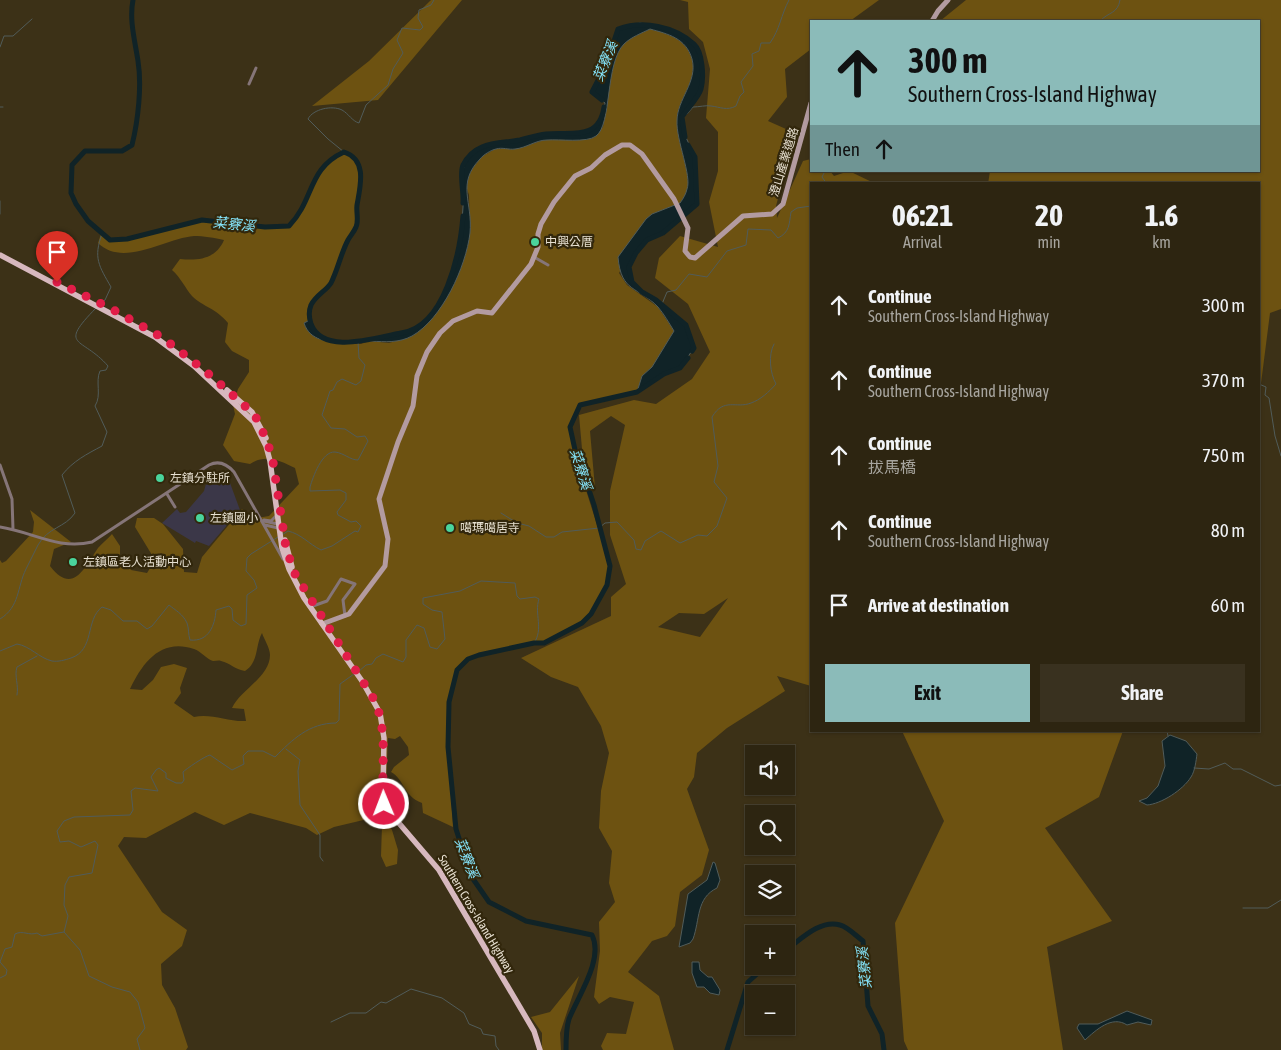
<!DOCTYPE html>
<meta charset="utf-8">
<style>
:root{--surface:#2d2511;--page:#39311f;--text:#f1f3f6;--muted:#a7a59f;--line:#484231;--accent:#8bbbb9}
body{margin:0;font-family:"Asap Condensed","Noto Sans TC",sans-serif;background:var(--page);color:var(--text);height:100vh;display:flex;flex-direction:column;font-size:19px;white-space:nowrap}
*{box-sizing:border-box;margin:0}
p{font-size:16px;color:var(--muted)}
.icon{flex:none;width:28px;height:28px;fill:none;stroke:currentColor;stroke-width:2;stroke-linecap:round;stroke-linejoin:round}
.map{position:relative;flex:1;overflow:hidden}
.side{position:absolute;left:810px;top:182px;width:450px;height:550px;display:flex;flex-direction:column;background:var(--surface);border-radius:0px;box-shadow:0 1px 4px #0004,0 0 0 1px var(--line)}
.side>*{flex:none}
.top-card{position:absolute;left:810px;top:20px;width:450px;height:152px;border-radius:0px;box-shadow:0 1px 4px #0004,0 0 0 1px var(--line);background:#8bbbb9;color:#111;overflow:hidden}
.buttons{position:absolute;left:745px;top:745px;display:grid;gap:10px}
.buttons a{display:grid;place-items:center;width:50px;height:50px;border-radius:0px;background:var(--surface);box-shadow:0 1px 4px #0004,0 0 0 1px var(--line);font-size:25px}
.pin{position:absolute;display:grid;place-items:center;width:42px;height:42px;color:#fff;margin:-51px -21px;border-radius:50% 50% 50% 0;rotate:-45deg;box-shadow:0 0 5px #0007}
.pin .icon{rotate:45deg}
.me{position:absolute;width:55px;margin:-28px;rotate:359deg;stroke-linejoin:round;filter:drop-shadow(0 0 4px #0008)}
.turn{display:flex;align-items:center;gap:18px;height:105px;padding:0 15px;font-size:22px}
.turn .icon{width:65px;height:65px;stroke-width:2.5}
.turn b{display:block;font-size:35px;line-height:42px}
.then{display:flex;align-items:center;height:48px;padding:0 15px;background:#0003;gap:10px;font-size:19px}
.eta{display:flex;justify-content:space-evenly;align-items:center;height:85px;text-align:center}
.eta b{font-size:30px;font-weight:700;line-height:35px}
.button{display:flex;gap:10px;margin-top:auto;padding:10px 15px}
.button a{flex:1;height:58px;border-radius:0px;background:var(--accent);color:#111;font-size:20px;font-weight:700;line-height:58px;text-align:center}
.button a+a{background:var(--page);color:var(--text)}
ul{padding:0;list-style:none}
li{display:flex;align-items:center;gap:15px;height:75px;padding:0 15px}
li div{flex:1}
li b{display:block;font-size:19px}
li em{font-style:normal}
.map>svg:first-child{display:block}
.education{fill:#3b3748}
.green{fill:#6d5211;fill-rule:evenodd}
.water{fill:#102327;stroke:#515c5a}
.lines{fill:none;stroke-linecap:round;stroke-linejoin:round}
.stream{stroke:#515c5a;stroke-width:1}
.river{stroke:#102327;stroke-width:5}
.street{stroke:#857578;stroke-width:3}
.secondary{stroke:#b39ba0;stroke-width:5}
.primary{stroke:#d7b8be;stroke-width:5.5}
.route{stroke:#e11d48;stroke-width:9;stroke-dasharray:0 16.2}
.poi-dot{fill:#4ad49c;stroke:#32270c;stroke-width:2}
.labels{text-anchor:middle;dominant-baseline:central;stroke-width:4.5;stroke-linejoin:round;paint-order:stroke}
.street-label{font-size:12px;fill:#e8e1d2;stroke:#32270c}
.poi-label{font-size:12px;fill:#e8e1d2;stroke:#32270c;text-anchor:start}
.water-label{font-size:14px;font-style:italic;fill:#84e3f9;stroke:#32270c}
</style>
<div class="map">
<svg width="1281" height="1050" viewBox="0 0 1281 1050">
<rect width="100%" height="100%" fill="#3c3117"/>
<path class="education" d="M219,481L230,483L240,510L209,546L196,541L195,543L162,523L177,509L180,513L186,512L204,491L206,484Z"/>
<path class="green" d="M431,0H462L378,100L312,106L369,61Z
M680,0H879L850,21H811V49L785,69L787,97L768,121L786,129L793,141L776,206L777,218L803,161L811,159V171H830L834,176L849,171L876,184H811V686L777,676L785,691L727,728L697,753L694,777L687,789L709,850L702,875L680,892L675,926L667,936L652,941L628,972L659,996L674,1050H603L601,1046L607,1033L626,1034L634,1002L610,997L599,1004L594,997L600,951L599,922L615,902L609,883L612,851L599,828L601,791L609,753L601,726L578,687L551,677L521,658L611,616V597L626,584L610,535V491L625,425L611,416L590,431L595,488L583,460L579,415L634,400L656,404L692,379L710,352L688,304L655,278L659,258L680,236L718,247L709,202L718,171V132L706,118L710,69L703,42L689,29L688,2ZM728,598L700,637L658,627L679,613L704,614Z
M966,0H1281V309L1270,313L1259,399V184H988L990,171H1259V21H940Z
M650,29C668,34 686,38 692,59C698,82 677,99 677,121C677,138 692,176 688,189C686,194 683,199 680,203L652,214L619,273L627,285L658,307L674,331L652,367L642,376L637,392L580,405L570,427L573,449L610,566L607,585L591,614L582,623L544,643H534L479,655L468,659L457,670L449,702L448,747L453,827L423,813L422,803C403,796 405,780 391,772L394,767L409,755L408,747L400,736L395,739L388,738L386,785L377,779L374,795L392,830L398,850L397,864L386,867L381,856L382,825L372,818L334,827L317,835L306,828L250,813L224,825L195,812L146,838L124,837L118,846L162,912L187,930L182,946L161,964L162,985L175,1008L188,1047L186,1050H0V560L2,563L6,561L33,532L34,522L30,510L71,542L54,549L50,566C73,596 85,567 98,548C102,543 108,539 112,534L120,546V556L131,570L147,573L155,560L135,527L137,518H154L163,524L183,549L184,572L197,573L202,557L242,509L251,519L269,516L299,484L295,468C279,460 265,454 250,464L234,461L223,445L235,414L233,405L238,389L249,372V360L232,351L225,342L228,323C216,308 203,307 192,296C185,288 181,278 172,270L180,259C198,261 216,259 224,240C215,238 203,236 194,236C166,238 123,268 98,243L101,234L110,240L127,239L202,220L265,227L289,226C313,201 310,166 344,152C369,161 359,188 357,206C356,212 359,219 357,225C356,231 350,236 347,242C341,255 337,269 331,281C323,299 310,293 310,320L304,323L310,333L333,343L361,344L370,341L389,343L414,335L430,321L450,291L461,267L470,233L469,195L465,183L467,176L481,157L495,149H515L544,140L588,139L603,127C607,106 610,60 623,44C630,37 642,33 650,29ZM262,633C264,639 270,648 270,655C270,677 240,690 232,708L244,709L246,721C228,722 211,713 194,717L174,703L181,693L180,688L187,668L174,664L161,667L153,680L142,690L130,689C143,662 161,638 194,649C201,651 206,659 213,661C216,661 219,660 221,661C230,663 236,670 245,671C259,662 255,646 262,633Z
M902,731H1123L1099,797L1045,828L1112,921L1047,947L1063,1050H908L904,1041L895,923L944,821Z
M579,976L560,1033L561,1050H542V1033L531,1017L550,1012Z"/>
<path class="water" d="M640,23L672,29L696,44L702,61L701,90L682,117L683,131L695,157L697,204L663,233L647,240L636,253L629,267L632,282L642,292L656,300L686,325L694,348L680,368L664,374L637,392L642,376L652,367L674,331C669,323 664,314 658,307C638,286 621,293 618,257L646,219L652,214L680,203C683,199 686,194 687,189C692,176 676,140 677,121C677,99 698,82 692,59C686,38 668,34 650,29C642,33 631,37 624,44C605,63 612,125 596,136C587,143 559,139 547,140C536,140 526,148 515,149C509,150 502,147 496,149C491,150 483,155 480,159C456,184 473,202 470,233C466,267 442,319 412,336C399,343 385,342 371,341C363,341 354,344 345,343C329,341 310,342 304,323L310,320C317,339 330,341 348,342C360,342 370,339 382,336C391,334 403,335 411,331C449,314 461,243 463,207C464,187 457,169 472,153C482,140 503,143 518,140C528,139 538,134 548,134C576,133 599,140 605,103L592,92L606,65L618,29Z
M1170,735L1186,741L1197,754C1196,761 1195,771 1191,777C1183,790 1161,804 1147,805L1139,801L1147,798L1158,786L1165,766L1162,741Z
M713,862L715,863L720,880L717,888C696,898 700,920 693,939L690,943L679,947L688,894L707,880Z
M692,962H699L700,970L708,977H712L720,990L719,995L710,993L704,987H697L692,973Z
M1127,1011L1152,1020L1151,1025L1138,1022L1127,1025C1112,1015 1096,1030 1085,1040L1077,1028L1079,1024H1098Z"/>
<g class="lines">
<path class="stream" d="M1100,21C1108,12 1118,14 1120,0
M0,47L4,36H13L32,19
M0,107H3
M684,114H687L693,107C699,107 706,105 711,106C720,107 727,111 736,106L740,96L744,92L741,82L753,66L752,54L759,51L761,43H770C780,29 781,15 789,0
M344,152L328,139L308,119C313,109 332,105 342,110C349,114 352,121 359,123L366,105L388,85L393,69L403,53L397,40L402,28L420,30L423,27L418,18L419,10L431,5L434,0
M825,171L822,177L827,184
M0,201V214
M662,304L667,292L676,290L689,274L707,277L727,251L746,245L748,229L771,230L778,238C790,232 789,224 791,212L797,208L811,206
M99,305L105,300L111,287C99,266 93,258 102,234
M1259,372V375
M1259,384L1266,387L1265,395L1269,398L1275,436L1281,456
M501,513L517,523L529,526L546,537H554L562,532L599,528L605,523L617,522L634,540L636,549L641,550L645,541L661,531L680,543L698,535L707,536L717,526L727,498L714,482L718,466L712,417C724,397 736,409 751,403C760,400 769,392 776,384C770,373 768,355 774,344
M282,535L288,531C301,534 309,544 321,550L332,546L355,531L358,532L361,526L356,521L351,522L338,515L337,512L346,500V493L340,490L310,491V487C313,477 322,451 335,452C344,453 350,460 358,460L368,441L365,436L357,437L345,429L331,428L322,415L330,391L333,390L337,382L342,379L356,385L361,381L365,365L359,358L358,342
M0,619C20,607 17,587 26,569C30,561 34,553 38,545C48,527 65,528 75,513L62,475C73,461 87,454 102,446L107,432L95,406C102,395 95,382 100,371L106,370L108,366C82,336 57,348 96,308
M0,651L17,644C30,646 39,658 52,661C58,662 65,660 71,658C95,650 85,620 102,607L111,610L123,621H137L147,629L152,626L169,605C175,610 183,614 187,623C189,628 188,634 190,640C209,642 215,625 216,610L229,606L232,609L233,620L241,626L246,624L247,595L257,588L254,580L246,571L247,558L251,554L278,537
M358,672L366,665L372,664L376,658L383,654L403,662L406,657V640L417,625L424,628L430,647L437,649L445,639L442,612L432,610L423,604V598L460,591L481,581L515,583L517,596L520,599L535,597L539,599C534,614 544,629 534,643
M17,695C19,685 14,676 17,667L37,656
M1167,731L1168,736
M286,749L300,760L298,771L300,805L320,835V857L323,861
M1194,768L1209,769L1225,763L1233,769H1241L1275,786L1281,785
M1243,908H1268L1281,900
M0,978L6,975L7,970L0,962L5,949L12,947L15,934C23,930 29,936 37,933L42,936L64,932
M331,1022L350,1013H366L381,1002L386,1003L411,989L442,998L464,1013L469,1024L481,1029L483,1034L495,1036L496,1046L499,1050
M140,1050L137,1039L145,1028L138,1002L130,992L112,987L89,976L80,950L64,932L68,916L64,905L65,885L69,877L92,873L98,845L95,841L81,847L69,841L60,842L57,831L64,821L74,817L130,815L133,810L131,791L135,788L158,791L151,777L156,770L159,768L166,773V778L176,783H182L184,780L183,772C186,769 205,756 210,755L232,770L244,764L243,756L248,751H263L275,757C292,740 309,723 336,723L339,720L340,684L354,674"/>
<path class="river" d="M133,0C129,20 135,41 138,61C142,86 138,121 132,145L122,151H85L72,165L71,193L76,204L88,221L110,240L127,239L202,220L265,227L289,226C315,199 307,169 344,152C368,160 360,187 357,205C356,212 359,221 356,227C354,232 350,236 348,240C341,253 338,269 331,283C326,291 316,295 311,305C309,310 309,318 311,324C323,356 377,337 401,333C445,327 460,253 463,216
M602,100L592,92L606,65L618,29C643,20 674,26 694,44C703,52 704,78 701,89C699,97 687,109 682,117L685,137
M688,145L695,157L697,204L663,233L647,240L636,253L629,267L632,282L642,292L656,300L686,325L694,348L692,351
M463,203C464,192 459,174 463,165C475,141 498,144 520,140C528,138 537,135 546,134C569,131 599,142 604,107
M786,950C800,940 820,919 840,925C848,927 856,936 863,941L868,1006L882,1034L884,1050
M566,1050C566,1040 566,1028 569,1019C578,996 604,959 592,935L526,921L489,902L471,876L456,829L448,747L449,702L457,670L468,659L479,655L534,643H544L582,623L591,614L607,585L610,566L594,505L589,490L582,482L570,427L580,405L637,392L664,374L680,368L688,358
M727,1050L748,982L766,966"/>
<path class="street" d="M249,84L256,68
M534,257L548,265
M0,465L12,499L13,529
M167,494L175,507
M264,520L271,521L276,516
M264,521L282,525
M265,525L278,528
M0,527C33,532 58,550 92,542L209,465C219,460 227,464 234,472L283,559
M313,606L327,601L341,579L355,584L343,600L345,616"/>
<path class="secondary" d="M932,21L938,11L948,0
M322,624L349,614L385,566L388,539L379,499L398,442L413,406L417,376L427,352L440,333L453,321L477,311L492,313L531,264L538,247V234L541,224L554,202L575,176L591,168L605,155L622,145H630L642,154L674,199L688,228L685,251L690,257L695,258L743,216L772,214L783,204L811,103"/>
<path class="primary" d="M0,255L155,337L194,366L254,422L266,446L270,461L282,548L289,569L304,598L362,681L380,713L384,738L383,793L386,808L439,870L534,1031L540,1050
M227,390L252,412L266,438
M285,540L292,567"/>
</g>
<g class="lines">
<path class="route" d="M57,282L110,308L163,338L204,370L244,405L258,420L272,455L286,548L295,574L375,701C389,735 380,769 384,804"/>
</g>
<g class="poi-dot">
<circle cx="535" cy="242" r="5"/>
<circle cx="160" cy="478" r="5"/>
<circle cx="200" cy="518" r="5"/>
<circle cx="450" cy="528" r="5"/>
<circle cx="73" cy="562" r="5"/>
</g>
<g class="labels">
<g class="street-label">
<text transform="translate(784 162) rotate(-73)">澄山產業道路</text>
<text transform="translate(476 914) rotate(59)">Southern Cross-Island Highway</text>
</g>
<g class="poi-label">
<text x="545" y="242">中興公厝</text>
<text x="170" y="478">左鎮分駐所</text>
<text x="210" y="518">左鎮國小</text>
<text x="460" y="528">噶瑪噶居寺</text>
<text x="83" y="562">左鎮區老人活動中心</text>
</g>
<g class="water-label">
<text transform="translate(605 61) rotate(-68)">菜竂溪</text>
<text transform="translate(234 224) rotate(6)">菜竂溪</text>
<text transform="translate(581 469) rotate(73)">菜竂溪</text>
<text transform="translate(467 858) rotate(69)">菜竂溪</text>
<text transform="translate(864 968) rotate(-96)">菜竂溪</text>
</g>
</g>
</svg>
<div class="buttons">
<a><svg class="icon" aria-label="sound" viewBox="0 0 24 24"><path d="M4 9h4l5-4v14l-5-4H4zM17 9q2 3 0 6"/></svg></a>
<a><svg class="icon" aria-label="search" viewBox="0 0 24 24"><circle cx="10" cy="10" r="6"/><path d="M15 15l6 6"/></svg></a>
<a><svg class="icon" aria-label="layers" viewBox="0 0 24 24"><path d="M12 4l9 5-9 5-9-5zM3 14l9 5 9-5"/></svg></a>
<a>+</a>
<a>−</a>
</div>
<div class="pin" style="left:57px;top:282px;background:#d93025"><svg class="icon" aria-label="arrive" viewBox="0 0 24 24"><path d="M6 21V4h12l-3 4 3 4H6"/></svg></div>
<svg class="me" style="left:384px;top:804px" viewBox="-20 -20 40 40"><circle r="17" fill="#e11d48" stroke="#fff" stroke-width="3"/><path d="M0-11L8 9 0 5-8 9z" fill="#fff"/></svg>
<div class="top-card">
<div class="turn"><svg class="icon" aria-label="ahead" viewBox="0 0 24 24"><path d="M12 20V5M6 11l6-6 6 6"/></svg><div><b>300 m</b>Southern Cross-Island Highway</div></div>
<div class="then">Then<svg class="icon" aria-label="ahead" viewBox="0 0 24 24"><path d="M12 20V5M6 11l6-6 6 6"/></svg></div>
</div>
<section class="side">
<div class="eta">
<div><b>06:21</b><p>Arrival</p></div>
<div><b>20</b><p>min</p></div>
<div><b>1.6</b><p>km</p></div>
</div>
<ul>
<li><svg class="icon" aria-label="ahead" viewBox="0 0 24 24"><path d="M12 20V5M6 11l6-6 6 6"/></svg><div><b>Continue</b><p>Southern Cross-Island Highway</p></div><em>300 m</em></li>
<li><svg class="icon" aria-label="ahead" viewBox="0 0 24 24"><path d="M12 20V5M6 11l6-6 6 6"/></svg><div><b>Continue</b><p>Southern Cross-Island Highway</p></div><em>370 m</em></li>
<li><svg class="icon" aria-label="ahead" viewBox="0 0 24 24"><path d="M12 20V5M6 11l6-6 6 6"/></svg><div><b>Continue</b><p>拔馬橋</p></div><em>750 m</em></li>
<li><svg class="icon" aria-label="ahead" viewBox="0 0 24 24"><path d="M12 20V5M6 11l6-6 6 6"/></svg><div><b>Continue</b><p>Southern Cross-Island Highway</p></div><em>80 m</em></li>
<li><svg class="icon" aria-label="arrive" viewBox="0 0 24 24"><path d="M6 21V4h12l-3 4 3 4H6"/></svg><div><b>Arrive at destination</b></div><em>60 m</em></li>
</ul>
<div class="button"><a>Exit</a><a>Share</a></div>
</section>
</div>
